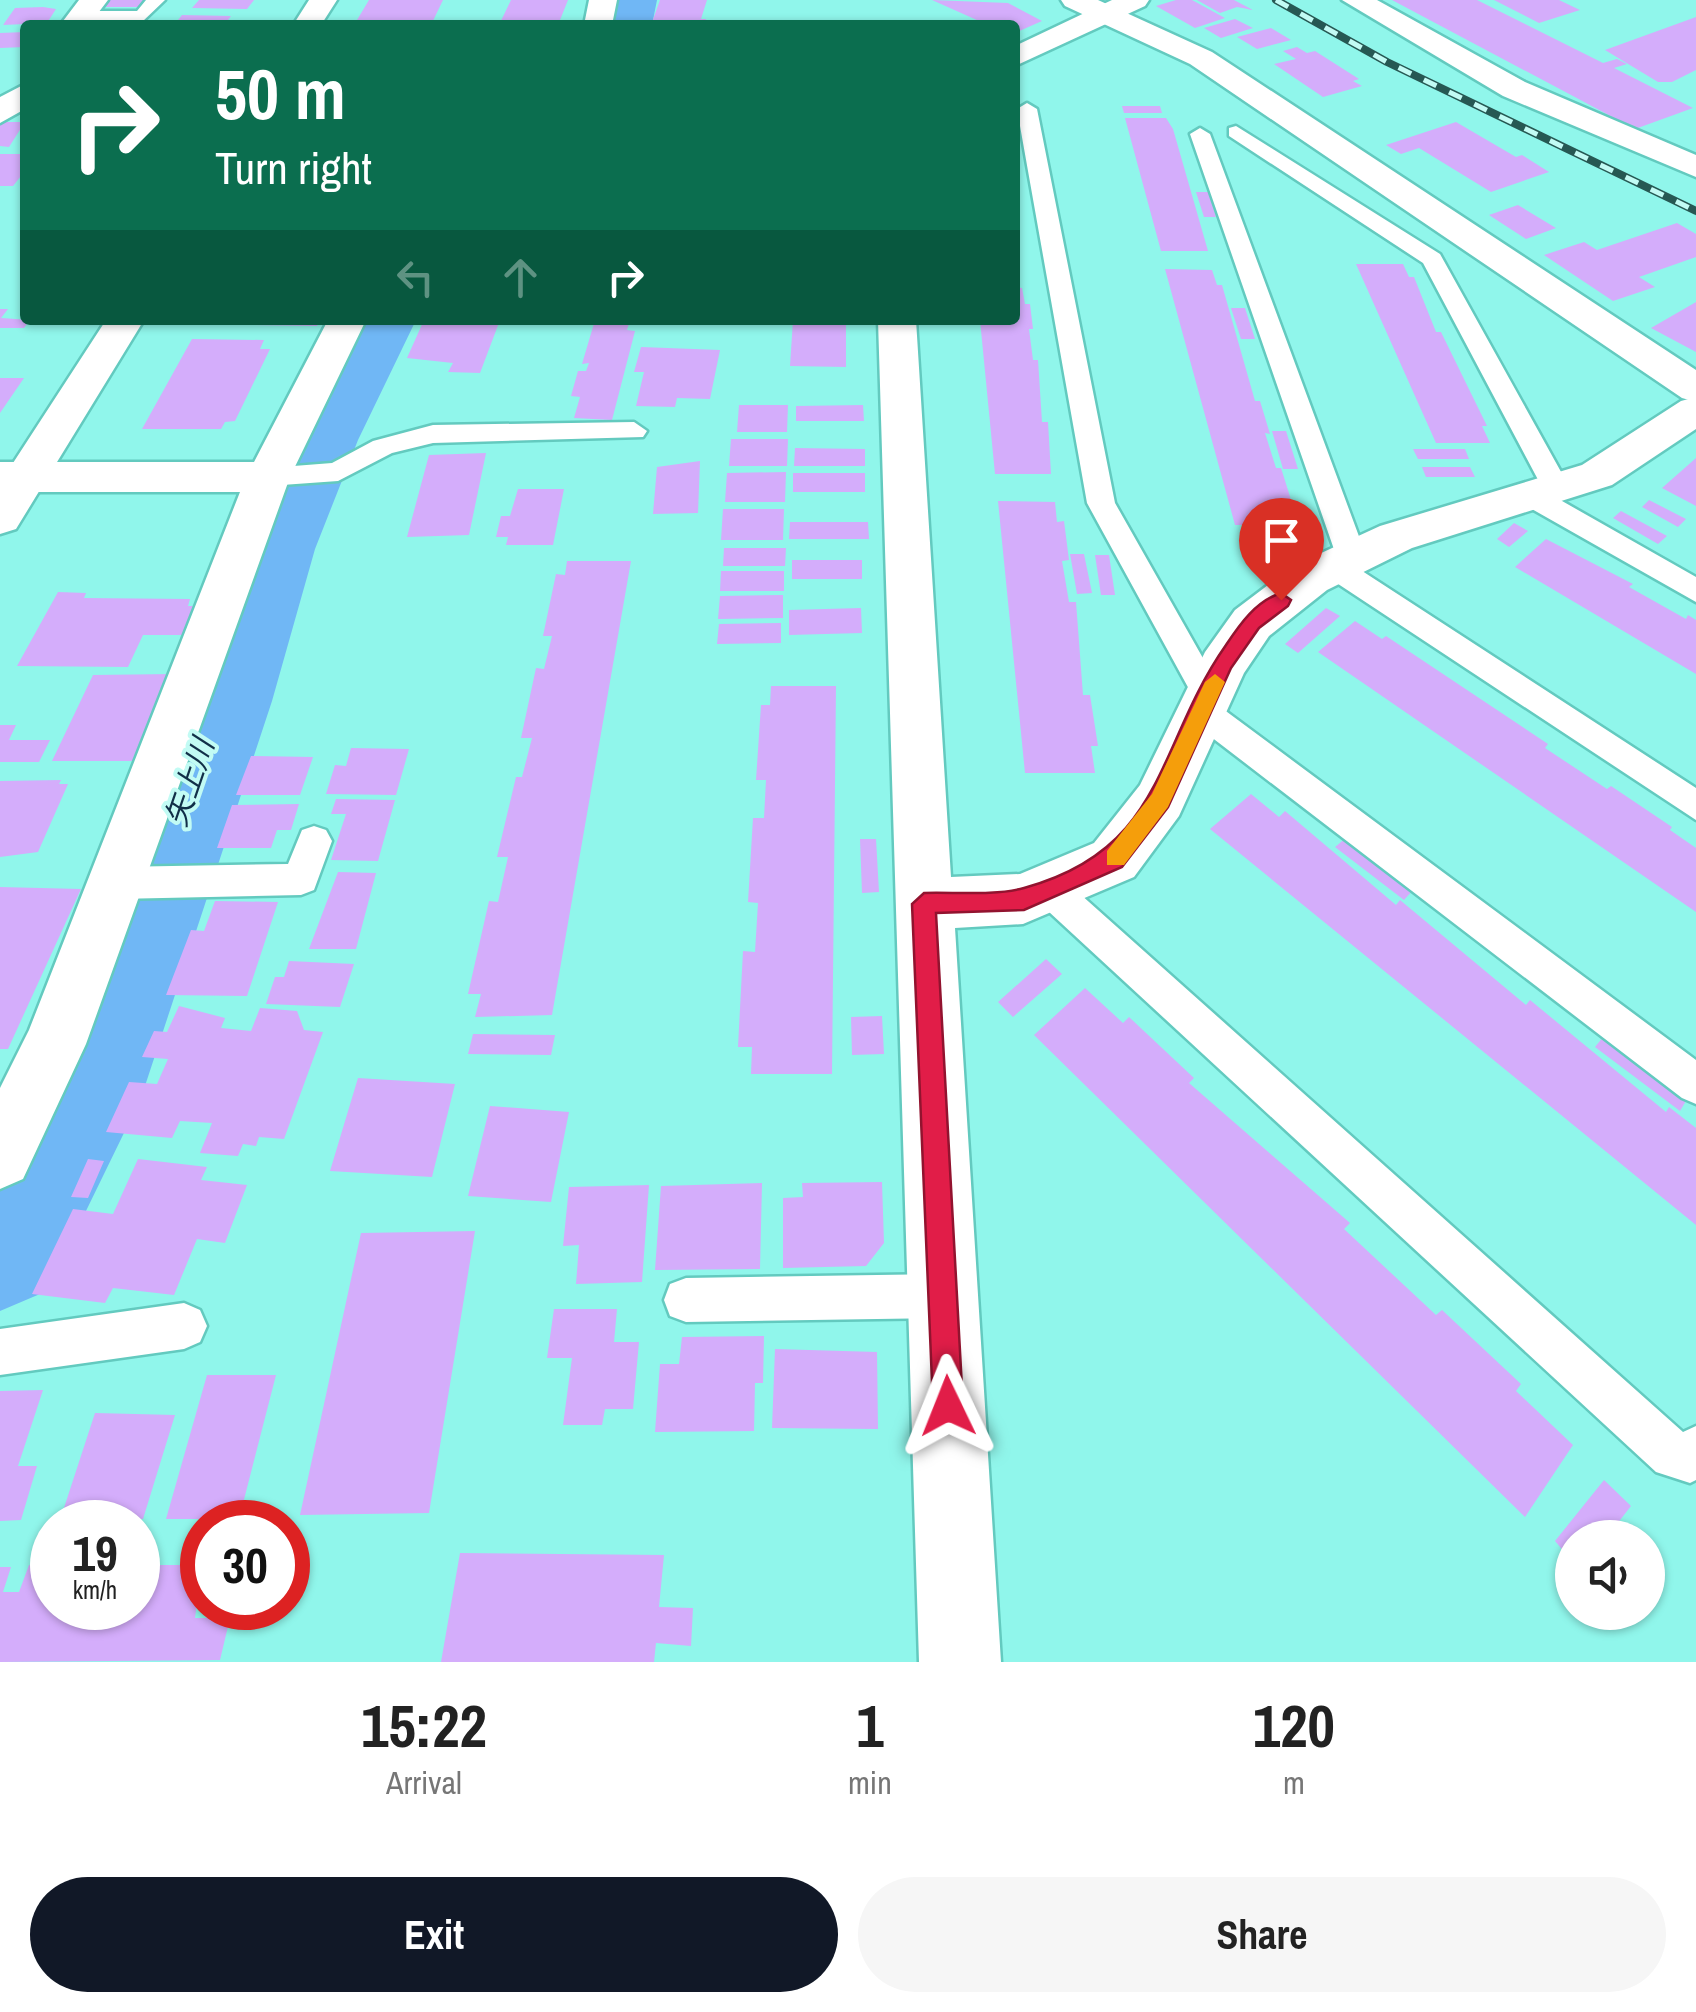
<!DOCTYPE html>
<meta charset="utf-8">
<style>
:root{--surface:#fff;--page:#f6f6f6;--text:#222;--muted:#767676;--accent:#111827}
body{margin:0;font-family:"Archivo Narrow","Noto Sans JP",sans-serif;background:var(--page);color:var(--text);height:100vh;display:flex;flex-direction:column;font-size:38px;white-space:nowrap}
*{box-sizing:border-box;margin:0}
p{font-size:32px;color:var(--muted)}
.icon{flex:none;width:55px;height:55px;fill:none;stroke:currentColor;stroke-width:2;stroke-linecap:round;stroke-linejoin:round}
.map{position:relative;height:1662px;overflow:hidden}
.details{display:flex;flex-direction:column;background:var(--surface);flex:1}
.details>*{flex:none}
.top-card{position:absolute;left:20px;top:20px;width:1000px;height:305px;border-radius:10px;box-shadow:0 2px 8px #0004;background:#0b6e4f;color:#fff;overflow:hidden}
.fabs{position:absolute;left:1555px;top:1520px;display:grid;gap:20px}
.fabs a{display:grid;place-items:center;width:110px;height:110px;border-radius:50%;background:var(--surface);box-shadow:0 2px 8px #0004;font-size:50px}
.speed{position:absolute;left:30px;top:1500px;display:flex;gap:20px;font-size:50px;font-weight:700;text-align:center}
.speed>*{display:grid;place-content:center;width:130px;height:130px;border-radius:50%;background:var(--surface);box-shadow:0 2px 8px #0004;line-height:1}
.speed small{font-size:25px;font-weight:400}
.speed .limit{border:15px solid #d22;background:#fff;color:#111}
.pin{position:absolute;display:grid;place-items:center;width:85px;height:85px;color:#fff;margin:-102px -42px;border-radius:50% 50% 50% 0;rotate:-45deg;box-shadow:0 0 10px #0007}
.pin .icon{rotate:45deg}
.me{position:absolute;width:110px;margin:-55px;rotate:358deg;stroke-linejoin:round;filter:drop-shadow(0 0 8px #0008)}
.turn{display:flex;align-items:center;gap:35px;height:210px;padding:0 30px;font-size:45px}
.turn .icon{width:130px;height:130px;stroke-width:2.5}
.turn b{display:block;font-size:70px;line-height:85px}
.lanes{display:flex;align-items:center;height:95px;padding:0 30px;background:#0003;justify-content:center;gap:50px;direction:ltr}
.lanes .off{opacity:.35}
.eta{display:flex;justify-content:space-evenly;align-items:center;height:170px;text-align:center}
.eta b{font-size:60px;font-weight:700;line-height:70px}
.primary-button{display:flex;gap:20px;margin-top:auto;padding:20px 30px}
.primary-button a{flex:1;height:115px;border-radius:60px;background:var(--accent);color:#fff;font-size:40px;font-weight:700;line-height:115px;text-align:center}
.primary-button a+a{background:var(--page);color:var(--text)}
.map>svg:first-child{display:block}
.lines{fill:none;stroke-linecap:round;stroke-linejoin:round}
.river{fill:#70b7f5;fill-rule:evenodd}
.building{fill:#d4adfb}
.lane-casing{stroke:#63cabf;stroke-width:5}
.street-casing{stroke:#63cabf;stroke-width:5}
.secondary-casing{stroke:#63cabf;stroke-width:5}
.primary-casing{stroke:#63cabf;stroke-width:5}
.lane{fill:#fff;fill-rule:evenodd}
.street{fill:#fff;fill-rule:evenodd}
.secondary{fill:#fff;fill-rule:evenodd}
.primary{fill:#fff;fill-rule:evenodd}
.rail-casing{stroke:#265853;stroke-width:8}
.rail{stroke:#c2fbf4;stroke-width:5;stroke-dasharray:14;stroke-linecap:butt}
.route{fill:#e11d48;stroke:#92132f;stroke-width:2.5}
.slow{fill:#f59e0b}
.labels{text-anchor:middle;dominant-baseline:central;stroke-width:8;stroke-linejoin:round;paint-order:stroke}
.water-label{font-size:30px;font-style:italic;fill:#112f48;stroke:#c2fbf4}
</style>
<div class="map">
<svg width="1696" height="1662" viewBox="0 0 1696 1662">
<rect width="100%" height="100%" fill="#90f6eb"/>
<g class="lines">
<path class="river" d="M601,0H657L652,25H596Z
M340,320H416L358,440L315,549L272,701L141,1098L47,1291L0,1311V1115L31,1062L172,701L225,549L276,440Z"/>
</g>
<path class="building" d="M109,0H145L140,7H103Z
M199,0H254L247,9L192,8Z
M369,0H443L431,25H354Z
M511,0H568L558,25H499Z
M660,0H707L701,19H706L705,25H651Z
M932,0L1008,3L1042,21L1015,33V25H988Z
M1176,0H1192L1225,18L1195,28L1156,6Z
M1197,0H1234L1253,10L1237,7L1220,13Z
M1392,0H1477L1603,63L1617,59L1627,64L1614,68L1693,108L1635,129Z
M1494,0H1559L1580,10L1539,23Z
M15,8L43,7L56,9L47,23L3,25Z
M182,15L231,16L228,20H250L246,25H174Z
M1696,17V70L1672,82H1658L1605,50Z
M1235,19L1253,28L1221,38L1204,28Z
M1271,28L1291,40L1257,49L1237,37Z
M25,32V47L0,48V33Z
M1297,47L1307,53L1315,51L1359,79L1353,81L1362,86L1323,97L1274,64L1296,59L1283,51Z
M1122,106H1160L1162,113H1124Z
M1125,118H1166L1173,129L1208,251H1161Z
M0,122H25L9,147L0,146Z
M1456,122L1516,157L1522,155L1549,172L1491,192L1419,148L1401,154L1386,145Z
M0,154H25V171L13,186H0Z
M1196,192H1208L1216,217H1204Z
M1518,205L1556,228L1526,239L1489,215Z
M1677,223L1696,234V257L1639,277L1655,287L1613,301L1544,255L1584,242L1597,250Z
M1356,264H1403L1409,277H1414L1436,332H1441L1487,426H1482L1490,443H1436Z
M1165,269L1212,270L1217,285H1222L1255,401H1260L1270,434L1265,433L1276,468H1281L1293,506H1287L1293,525H1235Z
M1015,287L1022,288L1025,304H1030L1033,329H1029L1033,360H1038L1042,422H1048L1051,474H995L980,320H1015Z
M1696,302V352L1651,328Z
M1231,308H1245L1255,339H1241Z
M0,309H8L1,318L30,320L24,328H0Z
M205,320H319L317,326L203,324Z
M424,320H500L480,373L448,372L453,363L407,358Z
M595,320H630L627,330L635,331L612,420L574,418L580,397L571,396L578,371H586L589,363L582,364Z
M793,320H846V367L790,366Z
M192,339L264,340L260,349H270L235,421L225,422L221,429H142Z
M641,347L720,350L710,399L677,398L675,407L636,406L644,372H634Z
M0,378H24L0,413Z
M739,405H788L787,432H737Z
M863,405L864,421H796V406Z
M1272,431H1286L1298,469H1283Z
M731,439H788L787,466H729Z
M795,448L865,449V466H794Z
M1413,449H1465L1469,459H1418Z
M486,453L469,535L407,537L429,455Z
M1696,458V506L1662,488Z
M700,461L698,513L653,514L657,467Z
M1422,467H1470L1475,477H1426Z
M786,472L785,502H725L727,473Z
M793,473H865V492H793Z
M518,489H564L553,545H506L508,537H496L501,516H510Z
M1649,500L1686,519L1678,527L1642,507Z
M998,501L1055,502L1057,522L1064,521L1069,560L1062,561L1069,602H1076L1083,695H1090L1098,746H1091L1095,773H1025Z
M723,509H784L783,540H721Z
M1621,511L1667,536L1658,544L1613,518Z
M790,522H868L869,539H789Z
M1514,523L1528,531L1509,547L1497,539Z
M1546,539L1633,584L1629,587L1686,619L1688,615L1696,620V674L1515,567Z
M724,548H786L785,566H723Z
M1070,554H1084L1092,593L1077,594Z
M1095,555H1109L1115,595H1101Z
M792,560H862V579H792Z
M567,561H631L552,1015L475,1017L481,994H468L489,901L498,902L508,857H497L516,777H522L532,738H521L536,668L544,669L552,636H543L556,574L565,575Z
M721,571H784V591H720Z
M58,592L86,593L84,598L190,599L188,606H196L184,635H143L128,667L17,666Z
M783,595V618L718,619L720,596Z
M861,608L862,633L789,635V610Z
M1326,608L1340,616L1298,653L1285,644Z
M1355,621L1382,639L1386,636L1548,744L1545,748L1607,789L1611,786L1672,827L1670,830L1696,848V912L1318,652Z
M781,623V643L717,644L719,624Z
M174,674L137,761H52L93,675Z
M771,686H836L832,1074H751L752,1047H738L743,951L755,952L758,903L748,902L753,818H764L766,780H756L761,705H770Z
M0,725H16L9,740H50L39,762H0Z
M351,748L409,749L396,795L326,794L335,765L346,766Z
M251,756L313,757L300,795H236Z
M61,780L59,784H68L38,852L0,857V781Z
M1251,794L1279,817L1285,811L1396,905L1400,900L1526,1005L1530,1000L1666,1112L1669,1107L1696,1128V1225L1210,829Z
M336,799L395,800L378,861L331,860L346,814H331Z
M299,804L291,830H277L271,848H217L232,805Z
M1346,838L1413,890L1404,900L1335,847Z
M860,839H876L879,892L862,893Z
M338,872L376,873L356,949H309Z
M0,887L81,889L8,1049H0Z
M215,901L278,902L247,996L166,995L191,930L204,931Z
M1046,959L1062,974L1013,1017L998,1002Z
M289,961L354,964L340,1007L266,1004L275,977H284Z
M1085,988L1123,1023L1129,1017L1194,1078L1189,1083L1350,1223L1344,1229L1436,1315L1442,1310L1521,1384L1516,1391L1573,1445L1525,1517L1034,1035Z
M179,1006L225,1018L221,1028L251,1031L260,1008L297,1011L304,1030L323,1032L284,1139L259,1137L256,1146L243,1144L238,1156L200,1153L212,1123L180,1121L172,1138L106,1132L129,1082L157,1084L168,1059L142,1057L154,1031L167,1032Z
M882,1016L884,1054L852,1055L851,1017Z
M473,1034L555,1035L551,1055L468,1054Z
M1604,1036L1687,1099L1680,1111L1595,1047Z
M358,1078L455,1084L432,1177L330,1171Z
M490,1106L569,1112L551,1202L468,1196Z
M88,1159L104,1161L88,1198L71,1197Z
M138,1159L207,1167L201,1180L247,1185L225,1243L197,1239L174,1295L113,1288L105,1303L32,1294L73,1209L113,1214Z
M882,1182L884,1243L866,1266L783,1268V1198L803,1197L802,1183Z
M762,1183L760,1269L655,1270L661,1186Z
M649,1185L642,1282L576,1284L579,1245L563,1246L569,1187Z
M475,1231L429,1513L300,1515L361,1233Z
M554,1309H617L614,1342H639L633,1409H605L602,1425H563L572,1358H547Z
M764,1336L763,1383H755L754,1431L655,1432L660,1364H679L682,1337Z
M775,1349L877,1352L878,1429L772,1428Z
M207,1375H276L239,1519H166Z
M43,1390L18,1466H37L21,1520L0,1521V1391Z
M95,1413L175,1415L143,1519L61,1517Z
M1604,1480L1631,1506L1606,1538H1572V1561L1555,1541Z
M460,1553L664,1555L659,1607L693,1608L691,1646L656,1643L654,1662H441Z
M29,1565H52V1608H138V1565H202L195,1618H230L220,1660L0,1662V1567H11L3,1592H19Z"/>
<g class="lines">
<g class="lane-casing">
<path id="lane" d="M146,0H165L142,22L81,21L72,16L81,11H137Z
M1027,103L1037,109L1115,503L1225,697L1219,706L1696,1060V1104L1682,1098L1189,720L1185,711L1195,700L1087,503L1017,109Z
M1236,126L1440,254L1570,488L1555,497L1696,577V602L1523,504L1519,497L1523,490L1544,491L1423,263L1229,136V128Z
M1200,128L1210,134L1367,558L1356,567L1696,788V820L1323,574L1318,567L1323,560L1337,558L1190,134Z
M634,422L647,431L643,437L433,443L392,453L338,481L268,486L254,477L268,468L332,463L373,441L433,425Z
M314,826L326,830L332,841L314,890L301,895L116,899L103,894L98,883L103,872L116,867L288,864L302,830Z
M1048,872L1061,877L1683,1432L1696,1426V1480L1690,1483L1656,1472L1035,899L1030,888L1035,877Z
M943,1274L959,1280L965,1296L959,1312L943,1318L686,1322L670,1316L664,1300L670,1284L686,1278Z
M184,1303L200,1310L207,1326L200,1342L184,1349L0,1375V1329Z"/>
</g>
<g class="street-casing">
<path id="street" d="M79,0H108L89,25H60Z
M589,0H617L612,25H584Z
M1112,0H1149L1145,6L1015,66V46Z
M1342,0H1377L1525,82L1696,155V177L1503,96Z
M25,84V109L0,123V97Z
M328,320H366L290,477L86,1044L23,1179L0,1189V1088L29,1030L240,492H0V462H254Z
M878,320H916L951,877L1020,874L1094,843L1140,785L1205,652L1235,610L1293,566L1380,526L1582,465L1681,401L1696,397V429L1612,485L1412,548L1327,590L1269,636L1244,673L1179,816L1134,877L1023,924L955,928L1001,1662H919Z"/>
</g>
<g class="secondary-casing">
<path id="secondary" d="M1061,0H1098L1212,52L1696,370V402L1682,398L1190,64L1065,6Z"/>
</g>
<g class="primary-casing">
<path id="primary" d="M309,0H337L321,25H293Z
M106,320H144L16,529L0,534V483Z"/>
</g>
<use href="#lane" class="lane"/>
<use href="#street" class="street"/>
<use href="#secondary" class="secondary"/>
<use href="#primary" class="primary"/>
<g class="rail-casing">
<path id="rail" d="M1276,0L1387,62L1696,211"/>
</g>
<use href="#rail" class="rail"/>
</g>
<path class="route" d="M1281,593L1291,600L1288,606L1259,628L1231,668L1168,807L1122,867L1024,910L936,913L963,1406L959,1417L948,1421L937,1417L933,1406L912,904L924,893C955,892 994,896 1024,888C1167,849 1155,746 1226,645C1240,624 1256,601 1281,593Z"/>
<path class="slow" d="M1215,674L1225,682L1168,807L1124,865H1107V851L1152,794L1205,682Z"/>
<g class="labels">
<g class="water-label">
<text transform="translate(189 782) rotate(-71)">矢上川</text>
</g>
</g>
</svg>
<div class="fabs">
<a><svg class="icon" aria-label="sound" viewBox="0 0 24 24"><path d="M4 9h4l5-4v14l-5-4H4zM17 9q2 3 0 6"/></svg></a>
</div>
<div class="speed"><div>19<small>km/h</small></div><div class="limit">30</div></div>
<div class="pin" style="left:1281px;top:600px;background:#d93025"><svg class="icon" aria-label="arrive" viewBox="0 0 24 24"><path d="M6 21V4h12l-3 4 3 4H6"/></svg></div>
<svg class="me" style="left:948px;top:1406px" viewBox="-20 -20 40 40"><path d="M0-17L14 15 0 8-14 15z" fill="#e11d48" stroke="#fff" stroke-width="4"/></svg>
<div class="top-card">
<div class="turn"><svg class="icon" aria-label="right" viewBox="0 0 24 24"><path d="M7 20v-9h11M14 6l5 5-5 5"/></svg><div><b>50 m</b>Turn right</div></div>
<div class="lanes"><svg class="icon off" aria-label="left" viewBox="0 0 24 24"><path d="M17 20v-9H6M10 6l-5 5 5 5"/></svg><svg class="icon off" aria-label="ahead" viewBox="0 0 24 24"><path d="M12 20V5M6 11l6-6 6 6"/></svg><svg class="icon" aria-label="right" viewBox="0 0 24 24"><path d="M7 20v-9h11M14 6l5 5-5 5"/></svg></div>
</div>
</div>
<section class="details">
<div class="eta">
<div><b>15:22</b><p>Arrival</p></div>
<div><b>1</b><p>min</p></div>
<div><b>120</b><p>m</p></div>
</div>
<div class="primary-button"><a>Exit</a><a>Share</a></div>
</section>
